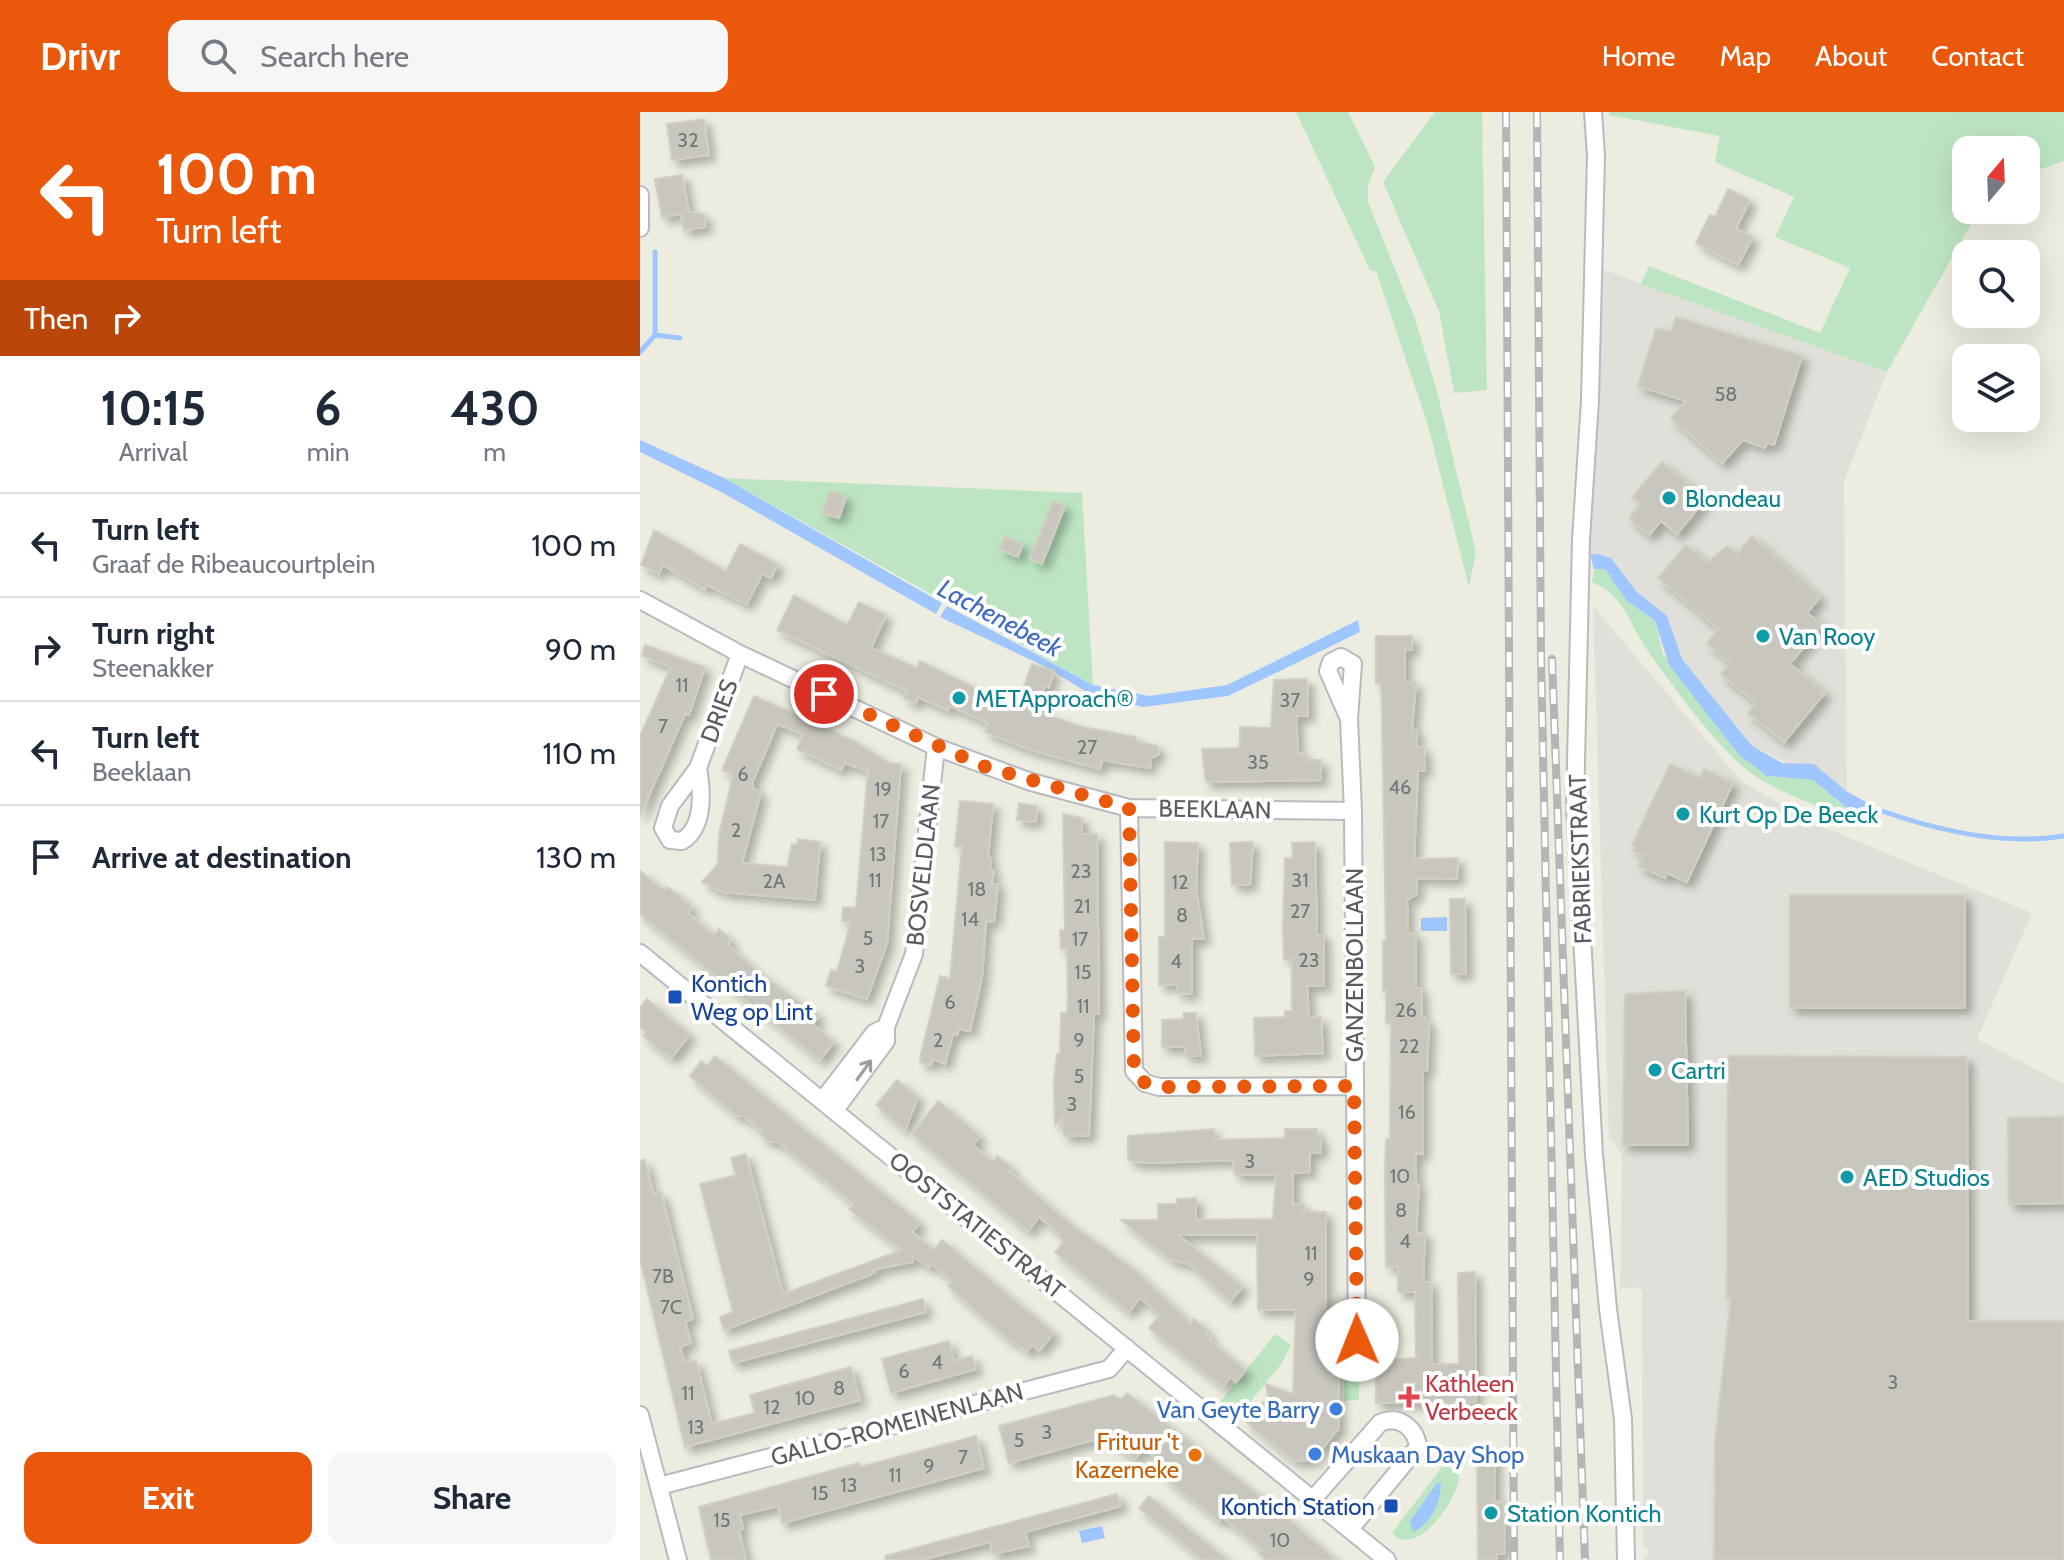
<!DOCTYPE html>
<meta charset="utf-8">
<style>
:root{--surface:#fff;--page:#f6f6f7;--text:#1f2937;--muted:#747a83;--line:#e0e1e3;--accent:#ea580c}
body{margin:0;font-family:Cabin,sans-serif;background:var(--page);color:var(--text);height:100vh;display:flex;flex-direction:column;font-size:30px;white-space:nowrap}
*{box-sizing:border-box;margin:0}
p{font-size:26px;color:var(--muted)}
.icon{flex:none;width:44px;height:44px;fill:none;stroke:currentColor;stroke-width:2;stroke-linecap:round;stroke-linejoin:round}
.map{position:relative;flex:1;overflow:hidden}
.side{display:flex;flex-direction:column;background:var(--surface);width:640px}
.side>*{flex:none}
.guide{background:#ea580c;color:#fff;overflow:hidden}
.needle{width:52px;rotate:19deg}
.fabs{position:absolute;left:1312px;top:24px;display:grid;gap:16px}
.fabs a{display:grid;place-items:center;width:88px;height:88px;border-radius:16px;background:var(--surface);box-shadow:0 8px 32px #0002;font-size:40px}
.pin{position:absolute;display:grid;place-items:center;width:68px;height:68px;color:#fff;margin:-34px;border:4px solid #fff;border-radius:50%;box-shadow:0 2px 8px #0007}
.me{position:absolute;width:88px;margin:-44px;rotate:359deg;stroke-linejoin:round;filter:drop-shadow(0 0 6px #0008)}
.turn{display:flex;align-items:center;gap:28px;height:168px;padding:0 24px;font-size:36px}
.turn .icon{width:104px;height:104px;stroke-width:2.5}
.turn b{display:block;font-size:56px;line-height:68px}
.then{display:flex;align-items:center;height:76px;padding:0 24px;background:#0003;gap:16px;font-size:30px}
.eta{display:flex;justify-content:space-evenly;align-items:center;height:136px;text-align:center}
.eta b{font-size:48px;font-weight:800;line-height:56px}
.cta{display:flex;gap:16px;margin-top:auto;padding:16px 24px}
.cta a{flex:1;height:92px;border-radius:16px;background:var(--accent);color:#fff;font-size:32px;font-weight:800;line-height:92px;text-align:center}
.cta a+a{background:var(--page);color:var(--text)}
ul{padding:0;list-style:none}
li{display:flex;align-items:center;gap:24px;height:104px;padding:0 24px;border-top:2px solid var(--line)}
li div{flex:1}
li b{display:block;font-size:30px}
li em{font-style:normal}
header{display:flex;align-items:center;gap:48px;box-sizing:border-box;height:112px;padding:0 40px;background:var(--accent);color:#fff}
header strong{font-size:38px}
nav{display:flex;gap:44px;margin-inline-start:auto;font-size:28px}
.search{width:560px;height:72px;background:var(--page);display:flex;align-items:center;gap:20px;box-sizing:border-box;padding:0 28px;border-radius:16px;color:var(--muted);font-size:30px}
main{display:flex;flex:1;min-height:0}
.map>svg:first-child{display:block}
.industrial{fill:#e0dfd9}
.green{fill:#bde5c3}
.water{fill:#9fc6ff}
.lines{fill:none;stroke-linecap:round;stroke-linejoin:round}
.stream{stroke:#9fc6ff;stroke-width:5}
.building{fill:#c8c6be;stroke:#d2cfc0;stroke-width:2;filter:url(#shadow)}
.minor-casing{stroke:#b9bac0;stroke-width:20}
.minor{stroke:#fff;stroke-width:16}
.rail-casing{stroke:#b5b5b6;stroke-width:8}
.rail{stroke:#fff;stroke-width:5;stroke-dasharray:15;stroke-linecap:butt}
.oneway{stroke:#9c9da1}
.route{stroke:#ea580c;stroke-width:14;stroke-dasharray:0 25.2}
.culture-dot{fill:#0f9aa8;stroke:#fff;stroke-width:3}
.transit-dot{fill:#1a4fb4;stroke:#fff;stroke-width:3}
.health-dot{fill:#e0444e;stroke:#fff;stroke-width:3}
.shop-dot{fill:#3f7fe0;stroke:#fff;stroke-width:3}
.food-dot{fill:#e8710a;stroke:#fff;stroke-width:3}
.labels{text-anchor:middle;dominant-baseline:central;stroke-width:8;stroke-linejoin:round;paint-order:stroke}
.number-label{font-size:20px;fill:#767679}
.culture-label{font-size:24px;fill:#0d838f;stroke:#fff;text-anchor:start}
.street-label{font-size:24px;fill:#5a5c62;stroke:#fff}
.transit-label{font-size:24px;fill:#164399;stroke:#fff;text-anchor:start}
.health-label{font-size:24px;fill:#be3a42;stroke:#fff;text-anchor:start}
.shop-label{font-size:24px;fill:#366cbe;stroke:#fff;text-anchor:end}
.food-label{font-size:24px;fill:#c56008;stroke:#fff;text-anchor:end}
.water-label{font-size:26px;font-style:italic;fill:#416cc3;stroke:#fff}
</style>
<header>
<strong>Drivr</strong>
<div class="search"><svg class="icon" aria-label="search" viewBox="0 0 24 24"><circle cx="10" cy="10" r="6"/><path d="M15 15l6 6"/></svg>Search here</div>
<nav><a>Home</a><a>Map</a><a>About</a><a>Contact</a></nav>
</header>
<main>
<section class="side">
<div class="guide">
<div class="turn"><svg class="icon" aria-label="left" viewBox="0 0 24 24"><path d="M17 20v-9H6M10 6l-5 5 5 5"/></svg><div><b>100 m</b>Turn left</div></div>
<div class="then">Then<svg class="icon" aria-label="right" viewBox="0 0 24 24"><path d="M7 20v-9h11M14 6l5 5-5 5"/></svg></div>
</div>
<div class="eta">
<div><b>10:15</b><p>Arrival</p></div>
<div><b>6</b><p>min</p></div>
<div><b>430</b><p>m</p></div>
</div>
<ul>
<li><svg class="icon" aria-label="left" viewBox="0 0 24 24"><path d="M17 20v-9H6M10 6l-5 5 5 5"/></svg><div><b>Turn left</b><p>Graaf de Ribeaucourtplein</p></div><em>100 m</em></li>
<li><svg class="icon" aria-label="right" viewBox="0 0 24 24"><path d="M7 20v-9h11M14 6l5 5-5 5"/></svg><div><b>Turn right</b><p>Steenakker</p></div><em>90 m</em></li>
<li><svg class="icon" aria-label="left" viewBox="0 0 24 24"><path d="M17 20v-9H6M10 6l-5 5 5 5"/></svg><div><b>Turn left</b><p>Beeklaan</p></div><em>110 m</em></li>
<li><svg class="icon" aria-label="arrive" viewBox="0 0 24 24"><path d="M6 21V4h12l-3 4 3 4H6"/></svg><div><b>Arrive at destination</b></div><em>130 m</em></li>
</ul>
<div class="cta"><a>Exit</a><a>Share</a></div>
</section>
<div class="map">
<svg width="1424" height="1448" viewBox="0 0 1424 1448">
<defs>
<filter id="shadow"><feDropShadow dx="6" dy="6" stdDeviation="4" flood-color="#0004"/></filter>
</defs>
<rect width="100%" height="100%" fill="#edece1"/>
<path class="industrial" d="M959,156L1247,260L1204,369L1207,680L1112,634L1041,547L1027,504L996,479L970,446L941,443Z
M953,494L1102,670L1178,713L1392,801L1337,927L1424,972V1448H1003L1008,1444V1435H1003L1002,1179L998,1176L980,1175L982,1043L969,1026Z"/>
<path class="green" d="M656,0H708L735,55L728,74V90L774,204L796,276L836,440L829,475L787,310L736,159L730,158Z
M795,0H842L847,278L814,281L799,199L743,70Z
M969,0H1424V49L1386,62V38H1326V98H1339L1247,260L1001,172L1009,154L1180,221L1210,156L1135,125L1154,85L1075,50L1080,24L969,3Z
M84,366L442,381L453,573Z
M954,457H965L986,488L1015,509L1023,542L1099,643L1127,664L1173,668L1207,697L1226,699L1222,705L1210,706C1179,694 1144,683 1115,664C1080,640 1033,575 1008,539C989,512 986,485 952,470Z
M635,1222L651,1233L642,1251L598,1305L580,1290Z
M719,1260V1288L704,1289V1261Z
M805,1351L819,1364C819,1387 776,1448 752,1421Z"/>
<path class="water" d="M0,328L84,366L302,491L296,502L83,381L0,340Z
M958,442L971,446L996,479L1027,504L1042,547L1112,634L1142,651L1174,652L1206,679L1228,691L1226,699L1208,697L1173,668L1127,664L1099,643L1029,553L1015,509L986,488L965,457H954L950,443Z
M307,494L453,573L509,584L587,573L718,508L720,520L588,584L503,595L451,583L408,556L300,505Z
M807,805V819H781V806Z
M797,1371H801C801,1389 791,1412 773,1420L770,1409Z
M462,1414L465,1426L442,1431L439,1419Z"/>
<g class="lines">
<path class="stream" d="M15,223L40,226
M0,240L15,223V140
M1242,699C1299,719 1363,734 1424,724"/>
</g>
<path class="building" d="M64,7L69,43L32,48L27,12Z
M42,63L49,100L64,102L66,115L44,118L41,102L22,105L15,67Z
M1088,77L1110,88L1096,117L1113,125L1098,153L1056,131L1070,103L1075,105Z
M1036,205L1162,244L1134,333L1127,331L1125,336L1103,328L1082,351L1031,306L1046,289L998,274L1016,216L1031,220Z
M1022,350L1066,387L1037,422L1021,409L1009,423L989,406L1001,392L992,385Z
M190,379L206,385L199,406L182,401Z
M413,389L425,394L402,452L390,447Z
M14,418L86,459L100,432L138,452L131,466L122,462L107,492L67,473L65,477L23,453L19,462L1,453Z
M1112,424L1180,485L1167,501L1182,513L1150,552L1185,581L1144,630L1108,601L1116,591L1081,562L1090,551L1067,531L1079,517L1018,466L1046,433L1067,451L1087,434L1097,442Z
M365,425L383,432L378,445L359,437Z
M154,483L207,513L219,490L246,503L231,536L277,556L280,549L344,580L341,586L367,594L369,589L378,592L392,552L414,559L409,575L405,573L398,600L443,615L496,625V629L518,634L519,642L511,646L510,656L462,648L460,657L391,638L345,620L348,611L310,594L308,598L278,585L275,592L264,586L267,579L137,518Z
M736,524H772V538H765V570H776L772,618H777V635H784L785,659H778L774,747L818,746L817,767L776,766L777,782L767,788L768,821H776V876H781L782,903L789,912L787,959H783V1042L776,1041V1072H779L777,1106V1122L785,1121L783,1170H791L792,1252H819L818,1161L835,1160L836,1290L736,1291V1249L776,1246L775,1180H758V1154L746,1155L745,1057L746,1027H750L751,911H746V878L743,879V829H746L742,604L741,571H736Z
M5,533L65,555L49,603L45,602L0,704V624L31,555L2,544Z
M667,567L668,604H656L658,642L664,641V648H681V668L566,670L562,637L600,636V615L631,616L634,568Z
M114,584L214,629L249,651L261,652L247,831L227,887L186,874L191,858L197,859L211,810L202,809L203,795L216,796L228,659L205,651L201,658L157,637L163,622L137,612L113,669V677L121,680L102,751L147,755L152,732L157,733L158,727L180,730L175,788L83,780L62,770L78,752L79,723L93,663L82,658Z
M1030,652L1060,666L1064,657L1093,671L1047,770L1027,761L1025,766L998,754L1003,743L993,739L996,734L992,733Z
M320,689L353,692L348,746H351L350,758H354L352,772H358L354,810L346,809L342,865L330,919L319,917L317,923L313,922L305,952L294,947L291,953L280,950L281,942L300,864L310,867L322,734H315Z
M379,691L397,694L396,710L377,708Z
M423,702L442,706V722H457L459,902H454L449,1024H424L422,1005L415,1013L414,968L417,942H420L421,901H427L428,886L427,836L421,837L420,818H425Z
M525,730L558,731L556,777L564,827H552V882L537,881V872L519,873V825H525Z
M604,730H613L610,773H592L590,731Z
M675,730L677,823H684V874H667L669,905H681L683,941L615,944L614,906L645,905V899H652V847H644L643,816L645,746H653L652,731Z
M0,759L24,778L27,775L37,782L52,795L48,801L74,823L79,817L91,828L87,832L118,860L179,904L172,912L194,930L180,948L0,802Z
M1150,783H1325V896H1150Z
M810,787H825L826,862H811Z
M1045,879L1048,1033H983L985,882Z
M7,887L50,923L31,946L3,924L6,920L0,915V896Z
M544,901H556L561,944H545V935H522V908L544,907Z
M75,944L280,1111L272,1120L294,1138L302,1128L414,1221L399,1239L392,1233L386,1240L373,1228L371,1230L308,1174L312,1169L292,1152L289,1155L272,1144L273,1150L234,1157L235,1161L84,1218L80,1205L93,1200L60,1072L96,1063L91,1046L106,1042L143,1182L262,1138L209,1097L214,1092L137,1029L130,1030L121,1023L123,1020L103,1004H97L50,964L61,949L67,954Z
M1088,944L1327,945L1328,1209H1424V1448H1074L1075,1330L1091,1186H1087Z
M257,968L278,985L265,1018L236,993Z
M298,989L340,1024L333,1033L353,1050L357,1044L372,1056L369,1059L429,1111L495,1158L550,1211L554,1207L567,1218L565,1221L571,1226L569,1228L606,1258L596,1270L590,1265L583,1275L509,1216L520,1203L500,1186L489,1200L415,1140L424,1130L418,1125L420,1122L399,1105L388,1119L272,1022Z
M1424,1005V1091L1369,1092L1368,1006Z
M574,1017V1028L645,1026V1017H677V1027H681V1041H670V1060L653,1061V1092H664L663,1100H686V1233H698L699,1316L673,1348L654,1349L606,1310L628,1285L626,1272L653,1282L656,1197L618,1198L617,1123H538L603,1174L590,1190L549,1152L531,1148L481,1108H518V1092H537V1087L556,1086V1108L633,1107L636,1063H595L593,1048L510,1051L490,1049L488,1046V1024Z
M5,1048L13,1082L21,1080L53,1207L45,1209L51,1231L40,1235L45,1251L56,1248L72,1312L115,1301L110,1283L211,1255L220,1288L45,1335L0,1147V1049Z
M283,1187L286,1200L93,1251L89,1239Z
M309,1229L314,1249L332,1244L336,1257L251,1281L242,1247Z
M487,1281L633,1394L696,1448H627L619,1442L622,1438L596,1416L582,1405L579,1409L524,1365L530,1358L504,1336L495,1347L464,1325L369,1351L359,1314L474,1283L481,1288Z
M336,1324L344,1356L142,1411L138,1394L100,1403L103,1417L99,1418L106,1448H71L59,1395L219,1351L220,1355Z
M855,1342V1390L864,1389L865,1442H857V1448H838L837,1343Z
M477,1382L481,1394L385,1420L389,1434L353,1442L350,1430L281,1448H246L245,1444Z
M509,1384L533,1404L587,1448H563L518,1411L499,1396Z"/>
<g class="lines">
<g class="minor-casing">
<path id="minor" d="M953,0L956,44L950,288L941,427L935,695L954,1043L968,1197L983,1307L986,1448
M0,83V116
M0,488L100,542L296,635L391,670L489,696L713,699
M709,607L688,559L691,550L701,545L713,552L709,607L713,699L717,1243
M58,656C62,679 65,715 42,729L30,728L23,716L30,694L58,656L100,542
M489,696L494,959L505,971L519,975L714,974
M0,841L747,1448
M182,989L234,921L246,915
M195,998L246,929V915L274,842L296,635
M0,1303L38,1448
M19,1374L469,1257L487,1236
M674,1386L740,1311C758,1302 776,1316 778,1335L711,1416"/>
</g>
<use href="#minor" class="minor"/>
<g class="rail-casing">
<path id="rail" d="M866,0L874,1448
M897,0L901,546L920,1448
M912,547L945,1448"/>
</g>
<use href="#rail" class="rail"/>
</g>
<defs><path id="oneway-shaft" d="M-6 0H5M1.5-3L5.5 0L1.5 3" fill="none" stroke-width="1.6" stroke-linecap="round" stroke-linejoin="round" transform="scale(2)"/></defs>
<use class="oneway" href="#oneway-shaft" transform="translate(224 958) rotate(-54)"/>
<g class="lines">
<path class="route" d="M184,582L343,654L489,696L494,959L505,971L519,975L714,974L717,1228"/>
</g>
<g class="culture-dot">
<circle cx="1029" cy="386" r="8"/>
<circle cx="1123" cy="524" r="8"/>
<circle cx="319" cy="586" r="8"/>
<circle cx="1043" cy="702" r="8"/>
<circle cx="1015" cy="958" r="8"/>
<circle cx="1207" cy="1065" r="8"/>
<circle cx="851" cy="1401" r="8"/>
</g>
<g class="transit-dot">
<rect x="27" y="877" width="16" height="16" rx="4"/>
<rect x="743" y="1386" width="16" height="16" rx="4"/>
</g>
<path class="health-dot" d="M765 1273h8v8h8v8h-8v8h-8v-8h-8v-8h8z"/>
<g class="shop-dot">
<circle cx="696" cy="1297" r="8"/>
<circle cx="675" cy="1342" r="8"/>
</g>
<circle class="food-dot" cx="555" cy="1343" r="8"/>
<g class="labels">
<g class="number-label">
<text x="48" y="28">32</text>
<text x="1086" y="282">58</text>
<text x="42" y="573">11</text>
<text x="650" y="588">37</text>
<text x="23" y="614">7</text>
<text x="447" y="635">27</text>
<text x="618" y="650">35</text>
<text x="103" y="662">6</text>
<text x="760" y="675">46</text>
<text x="243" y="677">19</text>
<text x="241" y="709">17</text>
<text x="96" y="718">2</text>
<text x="238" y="742">13</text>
<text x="441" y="759">23</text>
<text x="235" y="768">11</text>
<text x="660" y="768">31</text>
<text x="134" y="769">2A</text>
<text x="540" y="770">12</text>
<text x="337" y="777">18</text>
<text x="442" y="794">21</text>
<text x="660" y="799">27</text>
<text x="542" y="803">8</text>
<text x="330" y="807">14</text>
<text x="228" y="826">5</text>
<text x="440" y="827">17</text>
<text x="669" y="848">23</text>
<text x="536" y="849">4</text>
<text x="220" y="854">3</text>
<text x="443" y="860">15</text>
<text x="310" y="890">6</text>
<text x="443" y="894">11</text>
<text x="766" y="898">26</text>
<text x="298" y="928">2</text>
<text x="439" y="928">9</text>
<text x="769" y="934">22</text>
<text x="439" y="964">5</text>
<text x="432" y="992">3</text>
<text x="767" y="1000">16</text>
<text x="610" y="1049">3</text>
<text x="760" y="1064">10</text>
<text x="761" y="1098">8</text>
<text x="765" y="1129">4</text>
<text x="671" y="1141">11</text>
<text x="23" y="1164">7B</text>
<text x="669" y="1167">9</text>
<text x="31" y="1195">7C</text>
<text x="297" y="1250">4</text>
<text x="264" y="1259">6</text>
<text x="1253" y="1270">3</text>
<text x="199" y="1276">8</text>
<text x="48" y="1281">11</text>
<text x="165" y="1286">10</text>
<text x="132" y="1295">12</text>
<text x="56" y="1315">13</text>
<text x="407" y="1320">3</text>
<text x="379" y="1328">5</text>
<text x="323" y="1345">7</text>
<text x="289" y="1354">9</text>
<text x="255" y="1363">11</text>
<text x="209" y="1373">13</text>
<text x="180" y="1381">15</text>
<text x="82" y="1408">15</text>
<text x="640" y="1428">10</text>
</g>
<g class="culture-label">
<text x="1045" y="386">Blondeau</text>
<text x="1139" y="524">Van Rooy</text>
<text x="335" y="586">METApproach®</text>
<text x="1059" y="702">Kurt Op De Beeck</text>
<text x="1031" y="958">Cartri</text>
<text x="1223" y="1065">AED Studios</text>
<text x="867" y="1401">Station Kontich</text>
</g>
<g class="street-label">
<text transform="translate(79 599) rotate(-70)">DRIES</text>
<text transform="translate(575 697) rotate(1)">BEEKLAAN</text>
<text transform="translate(940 747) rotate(-92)">FABRIEKSTRAAT</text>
<text transform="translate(283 753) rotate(-84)">BOSVELDLAAN</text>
<text transform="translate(714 853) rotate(-90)">GANZENBOLLAAN</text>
<text transform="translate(337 1113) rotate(39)">OOSTSTATIESTRAAT</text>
<text transform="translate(257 1312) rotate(-15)">GALLO-ROMEINENLAAN</text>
</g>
<g class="transit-label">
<text x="51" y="871">Kontich<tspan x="51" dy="28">Weg op Lint</tspan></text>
<text x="735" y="1394" text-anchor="end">Kontich Station</text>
</g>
<g class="health-label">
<text x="785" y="1271">Kathleen<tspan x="785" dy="28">Verbeeck</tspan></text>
</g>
<g class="shop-label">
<text x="680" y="1297">Van Geyte Barry</text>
<text x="691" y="1342" text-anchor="start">Muskaan Day Shop</text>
</g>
<g class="food-label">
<text x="539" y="1329">Frituur 't<tspan x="539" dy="28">Kazerneke</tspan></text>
</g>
<g class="water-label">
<text transform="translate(360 506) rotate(28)">Lachenebeek</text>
</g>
</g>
</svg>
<div class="fabs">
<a><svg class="needle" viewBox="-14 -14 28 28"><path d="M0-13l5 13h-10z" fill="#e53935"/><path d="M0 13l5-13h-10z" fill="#747a83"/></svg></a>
<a><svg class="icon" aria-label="search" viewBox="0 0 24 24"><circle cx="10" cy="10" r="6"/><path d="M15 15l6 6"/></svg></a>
<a><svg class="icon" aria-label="layers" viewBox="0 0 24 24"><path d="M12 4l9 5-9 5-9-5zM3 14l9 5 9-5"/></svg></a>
</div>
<div class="pin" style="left:184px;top:582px;background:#d93025"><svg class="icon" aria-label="arrive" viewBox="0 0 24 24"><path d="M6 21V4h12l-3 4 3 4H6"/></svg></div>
<svg class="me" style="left:717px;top:1228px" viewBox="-20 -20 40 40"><circle r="19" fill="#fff"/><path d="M0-13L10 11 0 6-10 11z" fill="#ea580c"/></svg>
</div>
</main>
